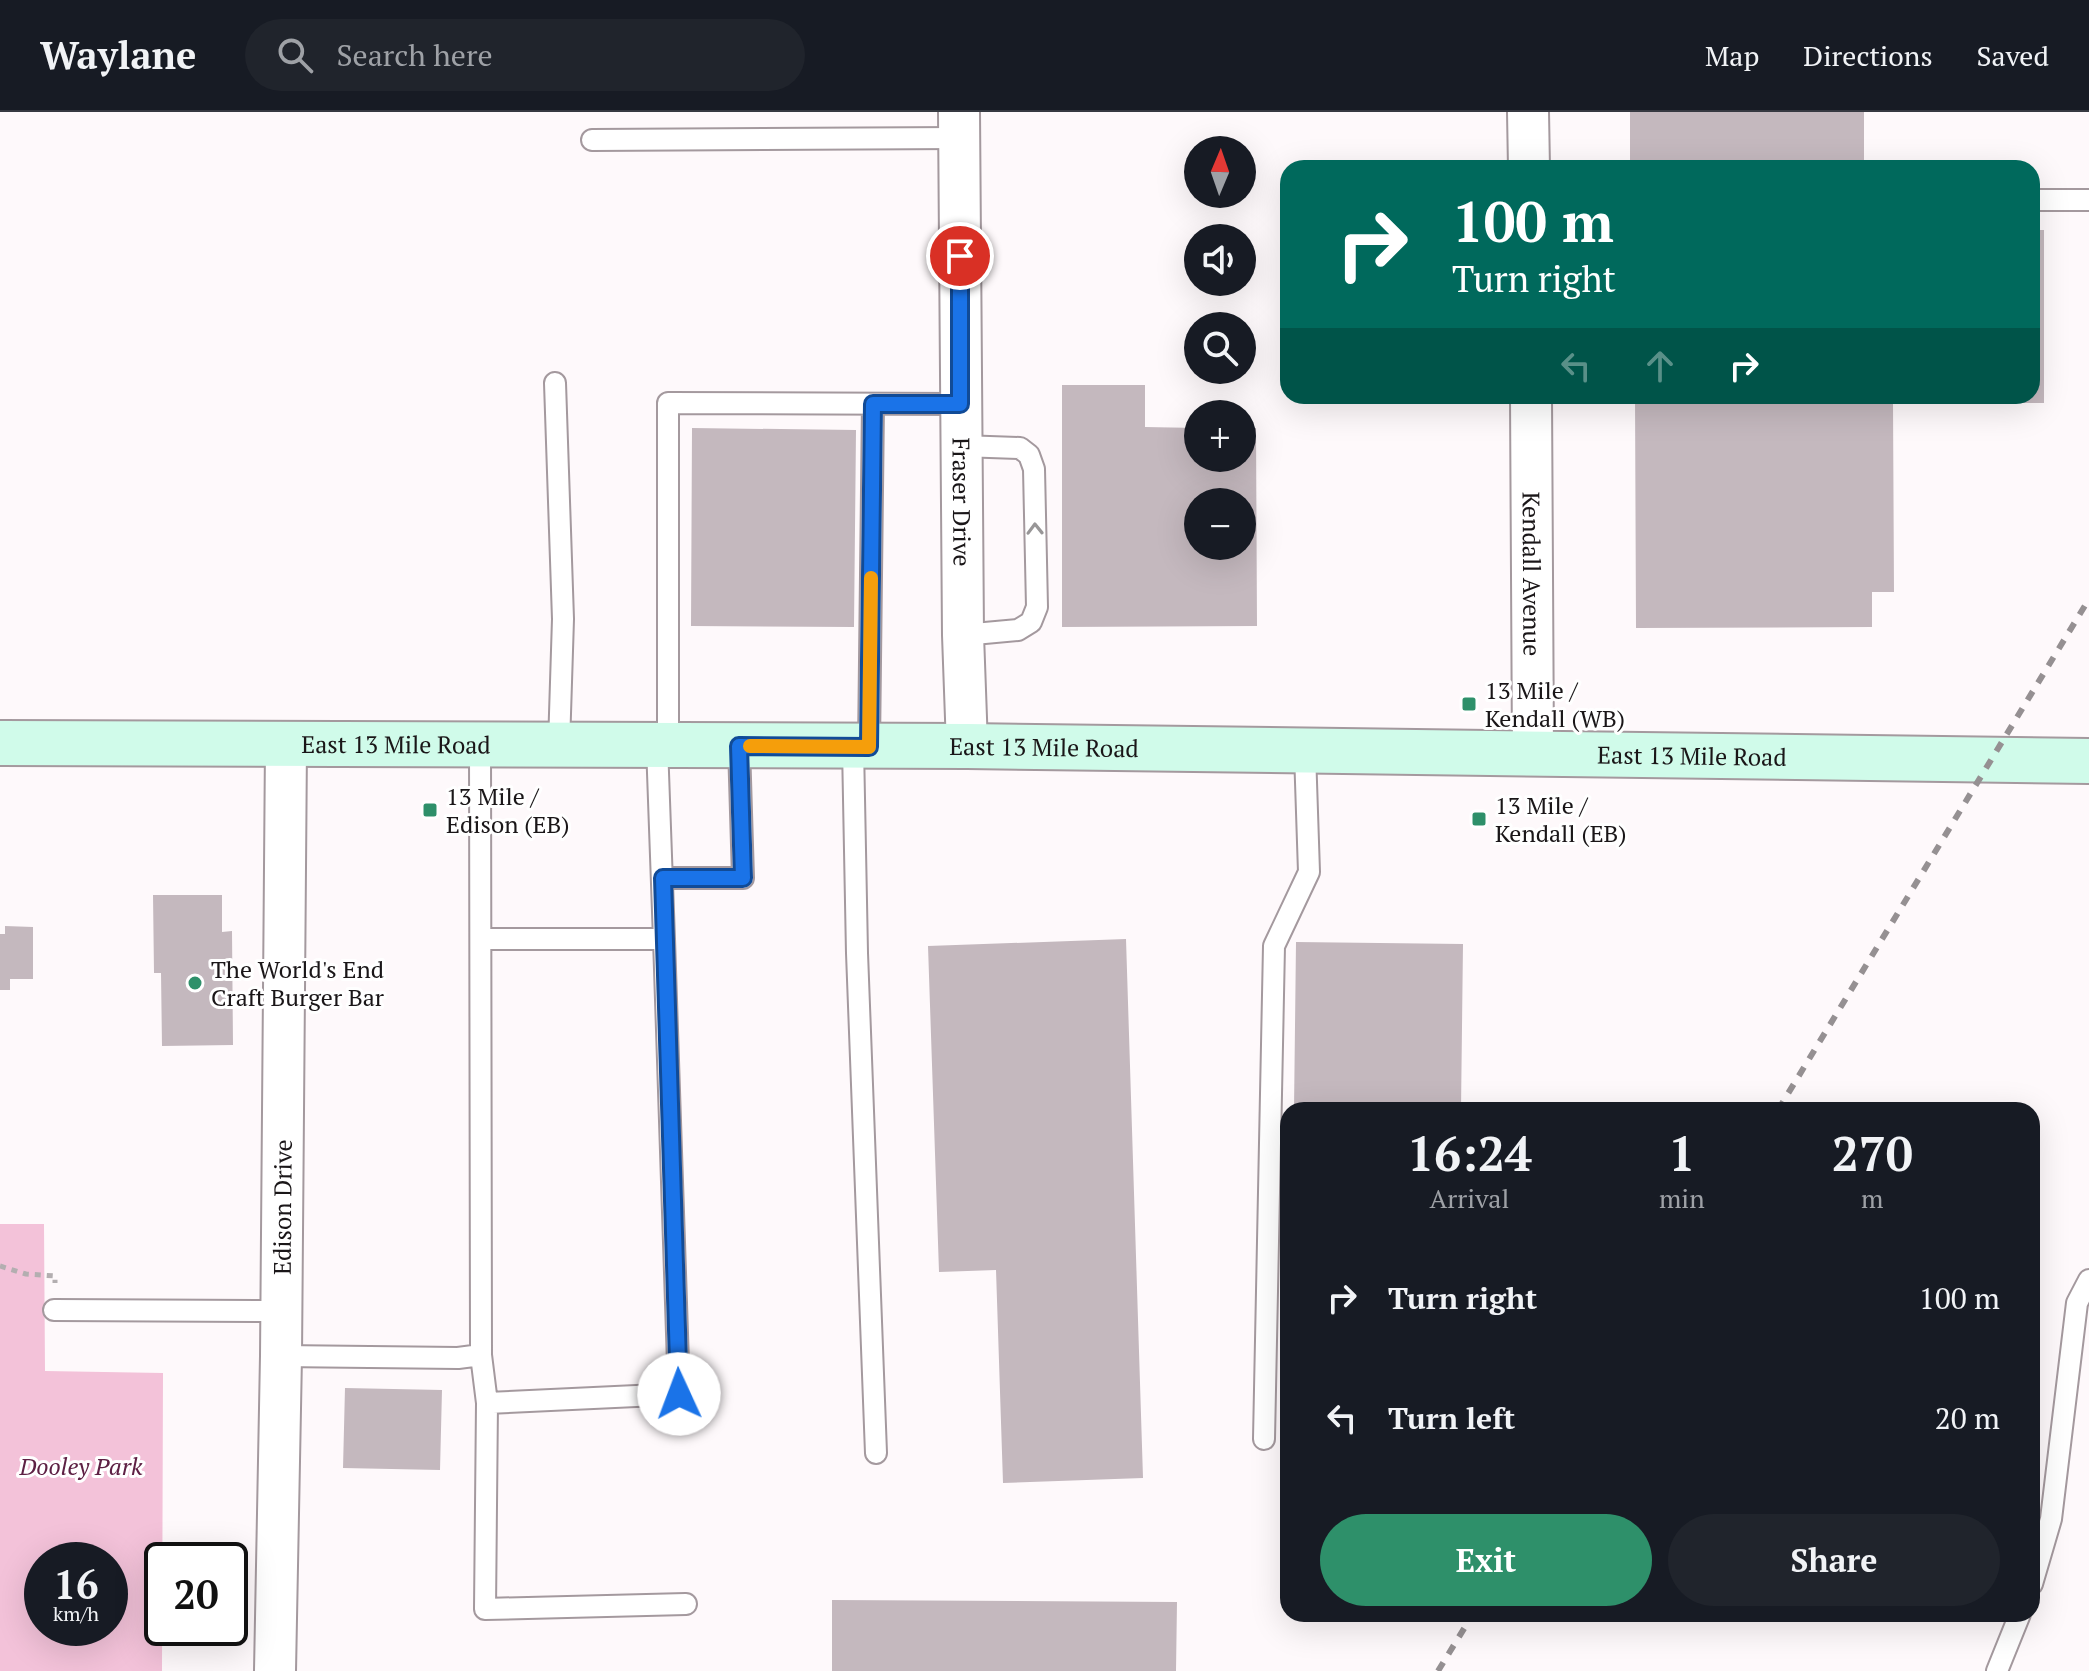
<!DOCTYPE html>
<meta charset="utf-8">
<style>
:root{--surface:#171b24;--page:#20242c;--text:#f1f3f6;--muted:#9ea1a6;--line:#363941;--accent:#2e906a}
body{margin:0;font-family:"PT Serif",serif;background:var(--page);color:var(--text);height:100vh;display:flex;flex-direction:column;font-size:30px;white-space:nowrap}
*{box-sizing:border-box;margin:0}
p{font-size:26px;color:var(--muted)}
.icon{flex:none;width:44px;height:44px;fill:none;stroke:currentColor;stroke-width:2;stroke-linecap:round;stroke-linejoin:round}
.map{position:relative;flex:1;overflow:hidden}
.sheet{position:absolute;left:1280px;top:990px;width:760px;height:520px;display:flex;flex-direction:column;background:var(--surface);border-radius:24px;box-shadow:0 8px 32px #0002}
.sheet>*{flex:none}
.top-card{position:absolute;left:1280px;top:48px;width:760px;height:244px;border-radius:24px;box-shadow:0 8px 32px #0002;background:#00695c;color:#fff;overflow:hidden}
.needle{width:52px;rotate:2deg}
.tools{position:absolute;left:1184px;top:24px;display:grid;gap:16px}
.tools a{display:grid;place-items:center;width:72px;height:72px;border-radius:50%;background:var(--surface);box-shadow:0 8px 32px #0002;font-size:40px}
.speed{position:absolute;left:24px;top:1430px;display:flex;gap:16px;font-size:40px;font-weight:700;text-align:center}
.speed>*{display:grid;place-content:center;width:104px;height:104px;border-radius:50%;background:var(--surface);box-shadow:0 8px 32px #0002;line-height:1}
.speed small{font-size:20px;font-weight:400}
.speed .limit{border:4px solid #111;border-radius:12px;background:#fff;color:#111}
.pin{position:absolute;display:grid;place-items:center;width:68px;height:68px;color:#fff;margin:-34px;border:4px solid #fff;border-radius:50%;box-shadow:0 2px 8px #0007}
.me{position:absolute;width:88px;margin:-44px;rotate:358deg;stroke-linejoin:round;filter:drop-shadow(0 0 6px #0008)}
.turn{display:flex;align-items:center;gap:28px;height:168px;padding:0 40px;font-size:36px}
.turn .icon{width:104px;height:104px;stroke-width:2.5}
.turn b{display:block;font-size:56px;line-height:68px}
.lanes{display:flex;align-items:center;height:76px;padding:0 40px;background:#0003;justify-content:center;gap:40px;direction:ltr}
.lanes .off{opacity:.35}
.eta{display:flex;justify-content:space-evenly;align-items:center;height:136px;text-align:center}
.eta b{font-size:48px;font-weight:800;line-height:56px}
.action{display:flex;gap:16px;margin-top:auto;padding:16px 40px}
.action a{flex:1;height:92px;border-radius:48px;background:var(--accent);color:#fff;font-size:32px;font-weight:800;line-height:92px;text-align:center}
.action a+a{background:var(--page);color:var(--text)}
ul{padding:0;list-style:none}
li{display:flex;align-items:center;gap:24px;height:120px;padding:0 40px}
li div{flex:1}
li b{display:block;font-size:30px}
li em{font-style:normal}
header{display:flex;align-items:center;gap:48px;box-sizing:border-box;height:112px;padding:0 40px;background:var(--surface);border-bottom:2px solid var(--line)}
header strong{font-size:38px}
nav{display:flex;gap:44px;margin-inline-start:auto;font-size:28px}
.search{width:560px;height:72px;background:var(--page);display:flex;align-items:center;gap:20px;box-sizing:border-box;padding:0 28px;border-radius:44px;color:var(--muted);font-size:30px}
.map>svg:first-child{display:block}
.green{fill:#f3c2d9;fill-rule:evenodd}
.building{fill:#c4b8be;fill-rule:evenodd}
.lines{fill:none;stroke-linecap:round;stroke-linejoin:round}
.lane-casing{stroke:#a4999e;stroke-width:24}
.street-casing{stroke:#a4999e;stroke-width:44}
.secondary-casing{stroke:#a4999e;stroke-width:48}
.path{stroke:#b3aeb0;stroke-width:5;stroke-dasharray:6 6;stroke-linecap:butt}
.lane{stroke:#fff;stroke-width:20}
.street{stroke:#fff;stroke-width:40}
.secondary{stroke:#d0fbea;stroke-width:44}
.rail{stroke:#959092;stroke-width:6;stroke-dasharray:10 10;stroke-linecap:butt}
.oneway{stroke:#989697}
.route-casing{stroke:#114b97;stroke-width:20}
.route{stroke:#1a73e8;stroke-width:14}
.slow{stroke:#f59e0b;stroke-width:14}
.poi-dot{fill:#2e906a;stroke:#fff;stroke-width:3}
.labels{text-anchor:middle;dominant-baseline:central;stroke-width:6;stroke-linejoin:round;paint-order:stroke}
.street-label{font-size:24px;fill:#1a1618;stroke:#fff}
.poi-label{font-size:24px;fill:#1a1618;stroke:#fff;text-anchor:start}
.park-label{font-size:24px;font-style:italic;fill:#5e2044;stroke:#fff}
</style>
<header>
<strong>Waylane</strong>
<div class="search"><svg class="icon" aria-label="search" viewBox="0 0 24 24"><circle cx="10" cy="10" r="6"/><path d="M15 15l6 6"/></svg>Search here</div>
<nav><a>Map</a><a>Directions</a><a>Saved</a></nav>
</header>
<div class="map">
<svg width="2089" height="1559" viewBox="0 0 2089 1559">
<rect width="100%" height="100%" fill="#fef9fb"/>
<path class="green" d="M0,1112H44L45,1259L163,1261L162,1559H0ZM42,1448H110V1516H42Z"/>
<path class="building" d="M1630,0H1864V56H1630Z
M2032,118H2044V291H1893L1894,480H1872V515L1636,516L1635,284H2032Z
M1062,273H1145V315L1198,316V346H1242V316H1256L1257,514L1062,515ZM1198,390H1242V434H1198Z
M692,316L856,318L854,515L691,514Z
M153,783H222V820L232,819L233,933L162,934L161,861H154Z
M5,814L33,815V867H10V878H0V822H5Z
M1126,827L1143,1366L1003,1371L996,1158L939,1160L928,834Z
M1296,830L1463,832L1461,998H1294Z
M345,1276L442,1278L440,1358L343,1356Z
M832,1488L1177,1490L1176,1559H832Z"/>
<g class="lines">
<g class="lane-casing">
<path id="lane" d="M592,28L960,26
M2032,88H2089
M555,271L563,507L559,633
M961,334L1020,336L1029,343L1034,357L1037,495L1031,510L1018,518L963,523
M668,633V291L960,292
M853,635L857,841L876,1341
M869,635L873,292
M663,766H743L739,634
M481,827H664L657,633
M54,1198L281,1199
M481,1243L487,1291L485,1497L686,1492
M281,1244L458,1246L481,1243L480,633
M487,1291L679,1282L664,827
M1264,1327L1274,834L1309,760L1305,640
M2032,1472L2051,1407L2077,1191L2089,1168
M1997,1559L2020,1502"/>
</g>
<g class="street-casing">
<g id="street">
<path id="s1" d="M959,0L963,523L967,634"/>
<path d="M1528,0L1529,56"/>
<path id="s2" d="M1531,284L1533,642"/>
<path id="s3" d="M275,1559L281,1244L286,633"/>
</g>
</g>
<g class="secondary-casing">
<g id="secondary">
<path id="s4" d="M0,631L967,634L2089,649"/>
</g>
</g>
<path class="path" d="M0,1154L26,1162L55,1164V1171"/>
<use href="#lane" class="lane"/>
<use href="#street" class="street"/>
<use href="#secondary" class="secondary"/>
<path class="rail" d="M1778,998L2089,487
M1438,1559L1473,1502"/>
</g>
<defs><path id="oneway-chevron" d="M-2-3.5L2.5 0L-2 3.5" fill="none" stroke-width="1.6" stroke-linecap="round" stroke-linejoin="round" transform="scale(2)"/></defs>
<use class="oneway" href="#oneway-chevron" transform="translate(1035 417) rotate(-91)"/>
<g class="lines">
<g class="route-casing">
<path id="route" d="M679,1282L663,766H743L739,634L869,635L873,292H960V144"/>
</g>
<use href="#route" class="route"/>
<path class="slow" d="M750,634L869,635L871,466"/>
</g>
<g class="poi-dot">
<rect x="1461" y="584" width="16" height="16" rx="4"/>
<rect x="422" y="690" width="16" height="16" rx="4"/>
<rect x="1471" y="699" width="16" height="16" rx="4"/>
<circle cx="195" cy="871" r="8"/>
</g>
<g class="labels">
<g class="street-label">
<text stroke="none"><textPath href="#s1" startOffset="390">Fraser Drive</textPath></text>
<text stroke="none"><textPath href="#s2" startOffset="178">Kendall Avenue</textPath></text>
<text stroke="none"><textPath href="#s4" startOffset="396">East 13 Mile Road</textPath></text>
<text stroke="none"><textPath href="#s4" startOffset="1044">East 13 Mile Road</textPath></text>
<text stroke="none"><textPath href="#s4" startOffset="1692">East 13 Mile Road</textPath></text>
<text stroke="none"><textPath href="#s3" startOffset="464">Edison Drive</textPath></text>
</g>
<g class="poi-label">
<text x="1485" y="578">13 Mile /<tspan x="1485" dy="28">Kendall (WB)</tspan></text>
<text x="446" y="684">13 Mile /<tspan x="446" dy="28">Edison (EB)</tspan></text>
<text x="1495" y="693">13 Mile /<tspan x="1495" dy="28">Kendall (EB)</tspan></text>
<text x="211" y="857">The World's End<tspan x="211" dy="28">Craft Burger Bar</tspan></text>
</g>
<g class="park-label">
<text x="81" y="1354">Dooley Park</text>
</g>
</g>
</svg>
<div class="tools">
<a><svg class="needle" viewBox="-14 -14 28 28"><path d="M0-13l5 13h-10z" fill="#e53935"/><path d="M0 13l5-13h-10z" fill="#9ea1a6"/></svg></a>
<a><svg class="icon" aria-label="sound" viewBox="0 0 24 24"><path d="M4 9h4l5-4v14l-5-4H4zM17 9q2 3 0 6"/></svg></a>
<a><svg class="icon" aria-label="search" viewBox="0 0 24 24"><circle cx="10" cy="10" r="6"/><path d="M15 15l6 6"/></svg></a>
<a>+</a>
<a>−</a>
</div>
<div class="speed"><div>16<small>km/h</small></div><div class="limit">20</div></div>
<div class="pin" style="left:960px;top:144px;background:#d93025"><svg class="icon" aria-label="arrive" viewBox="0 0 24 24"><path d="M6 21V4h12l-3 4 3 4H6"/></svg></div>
<svg class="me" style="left:679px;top:1282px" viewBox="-20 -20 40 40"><circle r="19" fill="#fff"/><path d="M0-13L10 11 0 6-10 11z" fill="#1a73e8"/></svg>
<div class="top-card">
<div class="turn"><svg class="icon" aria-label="right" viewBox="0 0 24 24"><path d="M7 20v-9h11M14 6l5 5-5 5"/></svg><div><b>100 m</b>Turn right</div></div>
<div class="lanes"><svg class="icon off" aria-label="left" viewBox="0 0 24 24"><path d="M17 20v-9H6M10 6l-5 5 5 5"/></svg><svg class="icon off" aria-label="ahead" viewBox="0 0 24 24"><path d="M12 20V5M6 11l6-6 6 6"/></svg><svg class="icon" aria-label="right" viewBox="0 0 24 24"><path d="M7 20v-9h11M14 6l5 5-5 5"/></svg></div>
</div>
<section class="sheet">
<div class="eta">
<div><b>16:24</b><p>Arrival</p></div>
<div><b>1</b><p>min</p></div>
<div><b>270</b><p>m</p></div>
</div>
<ul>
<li><svg class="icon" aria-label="right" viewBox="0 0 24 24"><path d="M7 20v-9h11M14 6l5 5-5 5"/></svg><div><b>Turn right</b></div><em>100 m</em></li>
<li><svg class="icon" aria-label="left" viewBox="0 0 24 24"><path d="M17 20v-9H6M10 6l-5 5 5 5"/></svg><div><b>Turn left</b></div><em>20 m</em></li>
</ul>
<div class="action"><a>Exit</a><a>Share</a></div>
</section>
</div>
